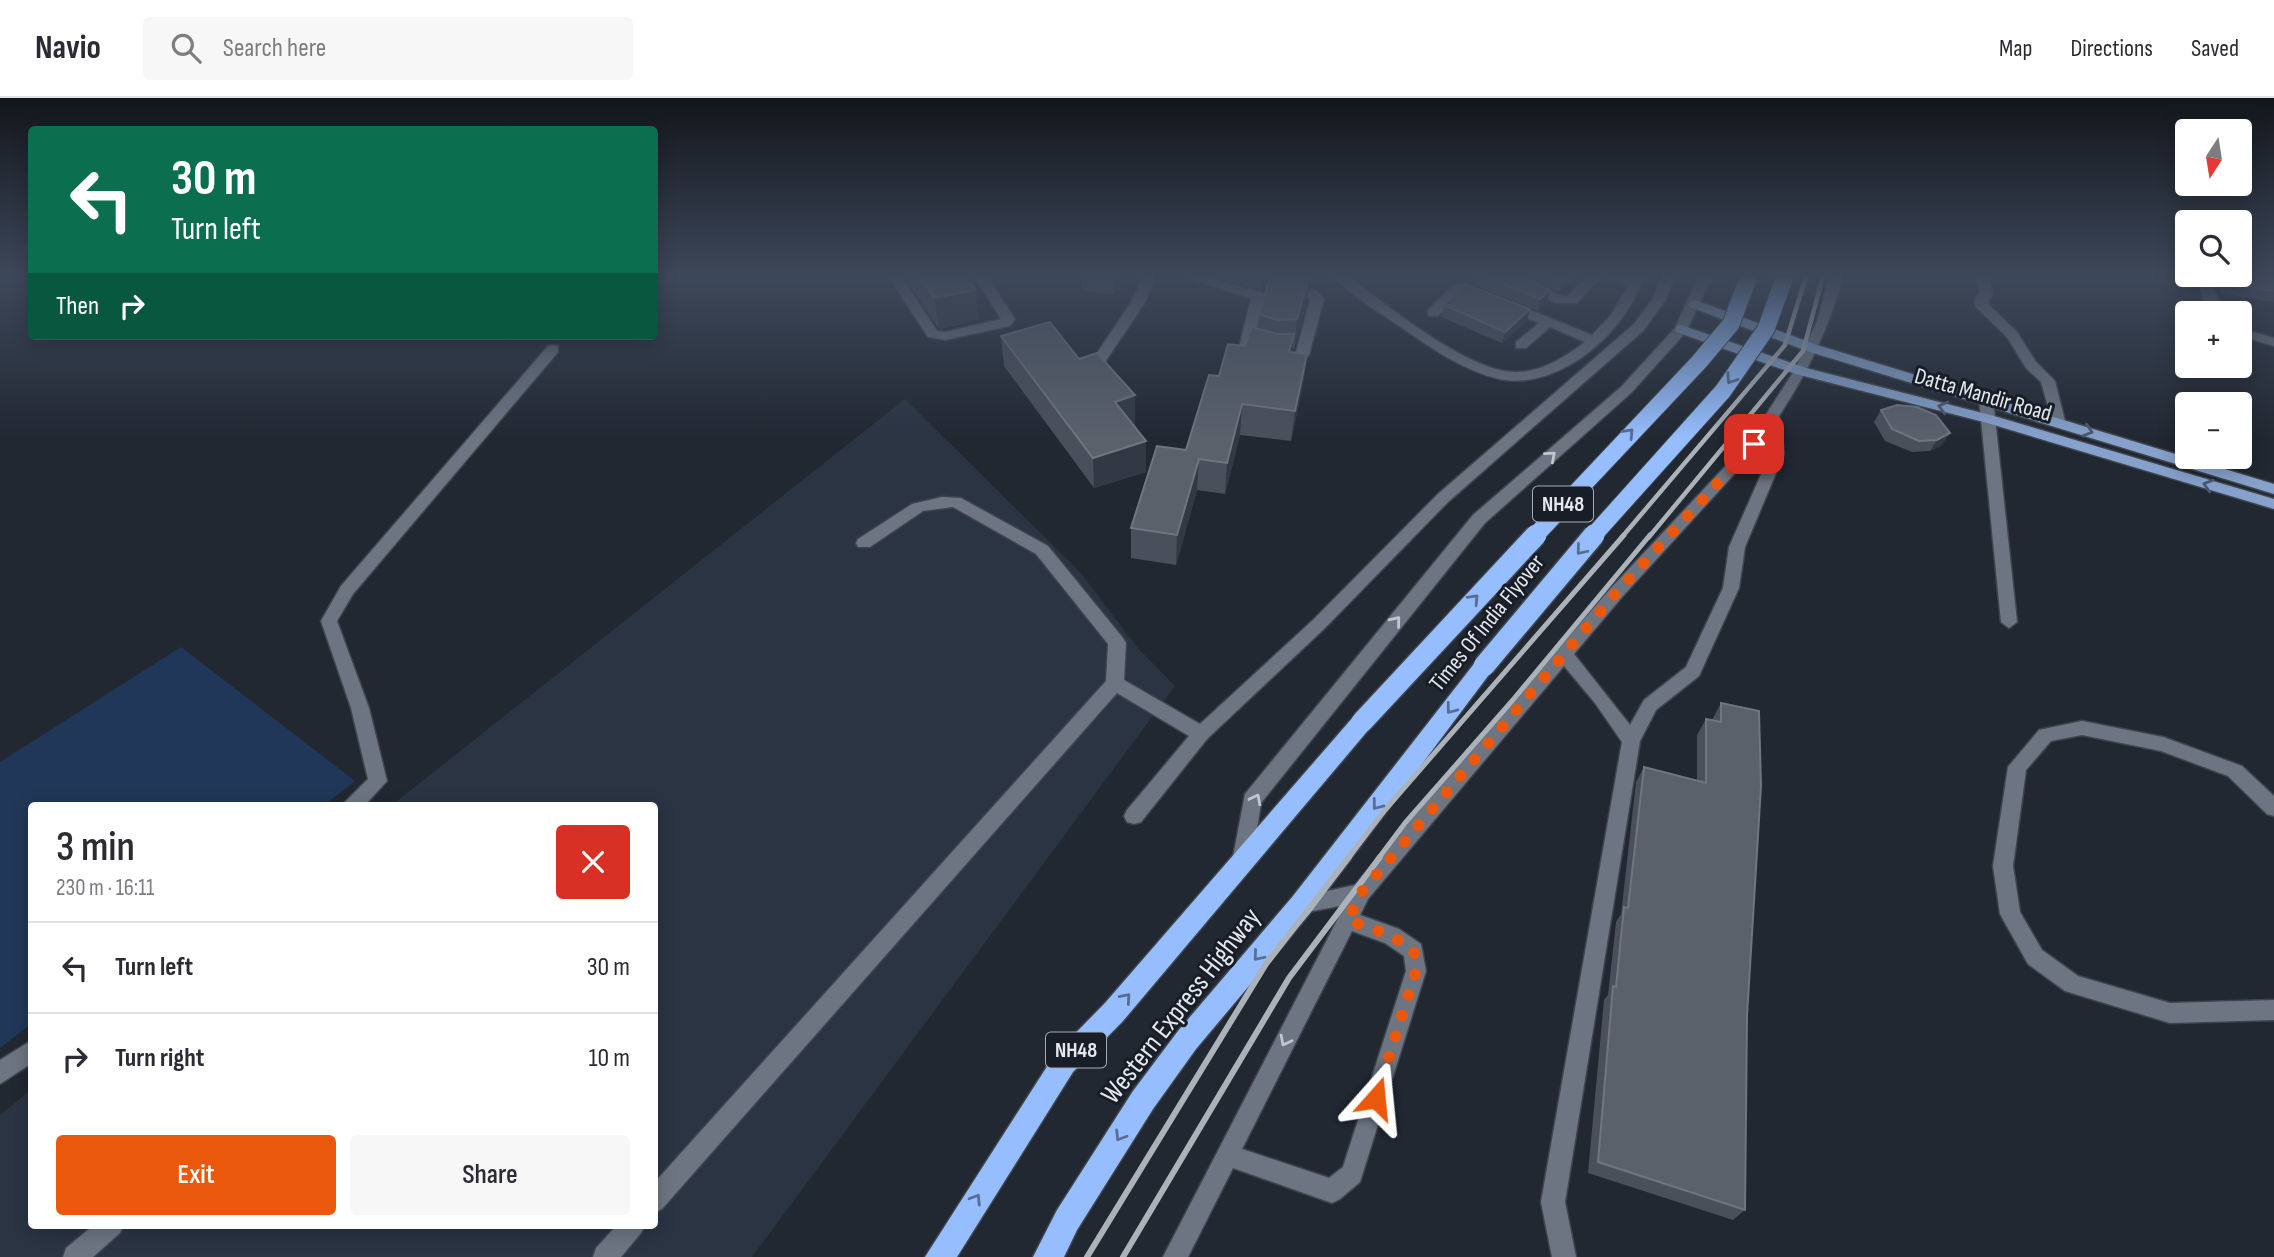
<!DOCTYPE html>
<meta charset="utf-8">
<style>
:root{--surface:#fff;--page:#f7f7f7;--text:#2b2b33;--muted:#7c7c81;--line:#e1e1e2;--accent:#ea580c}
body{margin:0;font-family:"Sofia Sans Condensed",sans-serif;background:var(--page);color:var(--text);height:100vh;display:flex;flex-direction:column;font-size:26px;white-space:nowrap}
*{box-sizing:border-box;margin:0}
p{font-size:23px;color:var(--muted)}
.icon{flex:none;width:38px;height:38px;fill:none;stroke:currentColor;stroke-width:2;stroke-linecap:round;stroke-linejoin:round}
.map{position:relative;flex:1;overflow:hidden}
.side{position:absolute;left:28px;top:704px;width:630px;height:427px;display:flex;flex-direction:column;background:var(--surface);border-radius:7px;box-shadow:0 4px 18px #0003}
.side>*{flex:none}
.top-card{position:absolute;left:28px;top:28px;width:630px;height:214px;border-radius:7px;box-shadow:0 4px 18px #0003;background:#0b6e4f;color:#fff;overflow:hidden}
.needle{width:46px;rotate:192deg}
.tools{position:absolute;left:2175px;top:21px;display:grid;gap:14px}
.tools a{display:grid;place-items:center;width:77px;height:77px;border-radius:7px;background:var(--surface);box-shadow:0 4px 18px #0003;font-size:35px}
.pin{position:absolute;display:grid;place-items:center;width:60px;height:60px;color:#fff;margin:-30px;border-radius:14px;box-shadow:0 4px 10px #0006}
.me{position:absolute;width:77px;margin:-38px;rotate:18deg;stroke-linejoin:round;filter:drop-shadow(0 0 5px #0008)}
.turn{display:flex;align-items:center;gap:24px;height:147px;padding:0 28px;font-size:32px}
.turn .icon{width:91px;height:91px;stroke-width:2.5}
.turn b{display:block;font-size:49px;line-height:60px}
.then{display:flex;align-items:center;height:66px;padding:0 28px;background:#0003;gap:14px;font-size:26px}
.round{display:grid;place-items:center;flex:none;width:74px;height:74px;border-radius:7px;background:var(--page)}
.head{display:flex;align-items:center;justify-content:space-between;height:119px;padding:0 28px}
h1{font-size:42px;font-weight:600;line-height:52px}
.cta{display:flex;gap:14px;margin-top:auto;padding:14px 28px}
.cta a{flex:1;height:80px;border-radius:7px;background:var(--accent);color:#fff;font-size:28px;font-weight:600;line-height:80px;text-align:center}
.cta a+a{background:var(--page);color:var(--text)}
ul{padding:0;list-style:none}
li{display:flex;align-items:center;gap:21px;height:91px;padding:0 28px;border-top:2px solid var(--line)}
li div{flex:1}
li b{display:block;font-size:26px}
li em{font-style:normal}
header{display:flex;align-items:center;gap:42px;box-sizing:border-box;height:98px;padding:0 35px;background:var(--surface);border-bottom:2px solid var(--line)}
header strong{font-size:33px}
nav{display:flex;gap:38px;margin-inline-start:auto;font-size:24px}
.search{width:490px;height:63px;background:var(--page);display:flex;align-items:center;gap:18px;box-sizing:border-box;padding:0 24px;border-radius:7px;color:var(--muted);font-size:26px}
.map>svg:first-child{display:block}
.built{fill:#2a3443}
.green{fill:#213759}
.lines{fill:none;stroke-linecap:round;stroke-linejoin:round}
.minor-casing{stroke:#3f444d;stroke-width:3}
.major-casing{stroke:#3f444d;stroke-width:3}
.highway-casing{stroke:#3f444d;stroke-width:3}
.minor{fill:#6d7582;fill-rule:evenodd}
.major{fill:#86a1cc;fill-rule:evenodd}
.highway{fill:#96befe;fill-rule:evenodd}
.rail-far2{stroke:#acb2ba;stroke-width:4.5}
.rail-far1{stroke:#acb2ba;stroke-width:5}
.rail{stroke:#acb2ba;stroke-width:6}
.highway-bridge-far1-casing{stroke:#3f444d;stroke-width:19;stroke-linecap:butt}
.highway-bridge-casing{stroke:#3f444d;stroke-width:24;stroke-linecap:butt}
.highway-bridge-far1{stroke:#96befe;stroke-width:17}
.highway-bridge{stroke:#96befe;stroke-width:21}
.wall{fill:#4a505b}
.shaded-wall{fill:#323944}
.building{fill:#5a616b;stroke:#707680;stroke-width:2}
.oneway{stroke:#576e93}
.oneway2{stroke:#4a5972}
.oneway3{stroke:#c0c6cf}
.route{stroke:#ea580c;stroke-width:12;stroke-dasharray:0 21.6}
.labels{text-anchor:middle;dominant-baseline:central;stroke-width:6;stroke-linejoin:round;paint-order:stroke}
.shield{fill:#181e28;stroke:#a7acb4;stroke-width:2}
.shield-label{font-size:21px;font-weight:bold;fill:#e4e9f0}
.street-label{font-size:23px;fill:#e4e9f0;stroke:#181e28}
.near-street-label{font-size:28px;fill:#e4e9f0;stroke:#181e28}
</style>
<header>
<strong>Navio</strong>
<div class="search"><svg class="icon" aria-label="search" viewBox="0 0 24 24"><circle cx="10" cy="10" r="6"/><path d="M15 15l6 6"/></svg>Search here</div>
<nav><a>Map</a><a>Directions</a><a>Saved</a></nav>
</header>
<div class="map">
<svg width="2274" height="1159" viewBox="0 0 2274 1159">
<rect width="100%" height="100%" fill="#212832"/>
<path class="built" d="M905,301L1081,475L1137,549L1175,588L752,1159H0V1017L31,992L32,1127H654V707H392Z"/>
<path class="green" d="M181,549L355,683L324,707H32L31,926L0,950V664Z"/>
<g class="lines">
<g class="minor-casing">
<path id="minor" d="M888,178H901L937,233L945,234L1001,221L974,178H987L1015,221L1010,228L945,242L928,239Z
M1144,178H1157L1144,206L1101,270H1091L1089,267L1130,206Z
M1180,178H1202L1263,195L1264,198L1253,248L1274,255L1296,254L1310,202L1307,198L1271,192L1270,189L1273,178H1286L1283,186L1316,192L1324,201L1309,257C1293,270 1253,264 1239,250L1251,200Z
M1332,178H1347C1388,207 1467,274 1516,274C1542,274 1565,259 1585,244L1550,229L1526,250H1516V244L1539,225L1503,211V205H1513L1592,237L1611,217L1629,186L1601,179L1577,205H1555L1502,178H1519L1562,198H1568L1587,178H1646C1638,192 1632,207 1622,220C1596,256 1546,291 1499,281C1465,273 1434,252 1405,232C1381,215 1352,199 1332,178Z
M1662,178H1675L1666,201L1644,232L1448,404L1325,530L1207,641L1141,724L1134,726L1127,724L1124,718L1127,712L1189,638L1117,595L662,1111L654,1115V1085L1106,583L1108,546L1036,456L953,409L923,413L870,449H858L856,445L858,441L912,406L942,399L961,400L1048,448L1123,540L1126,545L1124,582L1200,626L1313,522L1438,396L1634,226L1653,201Z
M1699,178H1712L1686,234L1631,295L1485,425L1261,705L1252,764L1249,770L1242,772L1235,770L1232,764L1245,696L1473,417L1621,289L1675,230Z
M1830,178H1843C1828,232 1809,272 1779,318L1784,356L1745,449L1739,490L1699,578L1656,612L1640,643L1565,1104L1576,1159H1552L1541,1104L1622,644L1595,605L1564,568L1368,801L1360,817L1399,831L1421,846L1426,873L1360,1084L1340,1101L1332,1105L1233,1070L1188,1159H1163L1345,807L1302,815L1295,812L1292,806L1295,800L1355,787L1610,491L1749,343L1794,273L1817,223ZM1767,337L1770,356L1729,449L1723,490L1686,569L1644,602L1630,627L1574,556L1622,499L1759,349ZM1352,833L1385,845L1404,858L1406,873L1343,1069L1329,1080L1242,1051Z
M1978,178H1990L1992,198L1989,202V207L2017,234L2036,264L2055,283L2065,323L2063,326H2053L2041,284L2026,270L2007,239L1975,208V200L1979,196Z
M2198,178H2210L2222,215H2209L2204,207Z
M1458,186L1488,198L1482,202L1460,195L1438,218H1428V212L1453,187Z
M2240,230L2274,240V248L2240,238Z
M553,247L558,248V254L353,496L337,523L369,610L387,683L365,707H342L368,681L351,610L321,523L341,488L548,248Z
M1986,297L1993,301L2017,524L2009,530L2001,524L1979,301Z
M2082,623L2163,639L2242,668L2274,698V718L2267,716L2228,678L2161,653L2082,637L2051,643L2026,672L2013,768L2020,814L2042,852L2078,878L2170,905L2274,902V922L2170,925L2065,893L2028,866L2000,816L1993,768L2008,669L2039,632Z
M32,942V965L0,986V962Z
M94,1127H124L120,1135L93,1159H63L66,1150Z
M617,1127H645L641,1135L621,1159H593L596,1150Z"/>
</g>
<g class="major-casing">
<path id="major" d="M1695,202L1817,247L2274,386V396L1807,253L1690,209L1688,206Z
M1681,227L1806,270L1994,318L2274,401V411L1984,324L1796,276L1676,234V228Z"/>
</g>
<g class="highway-casing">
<path id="highway" d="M1484,560L1491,562L1494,568L1491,574L1311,814L1196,951L1153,1011L1077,1132L1064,1159H1033L1057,1112L1133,993L1178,933L1293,798L1477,562Z
M1362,615L1370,618L1373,624L1370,630L1123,923L1073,974L957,1159H925L1055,956L1105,905L1354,618Z"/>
</g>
<use href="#minor" class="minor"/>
<use href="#major" class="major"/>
<use href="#highway" class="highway"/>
<path class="rail-far2" d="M1622,439L1785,247L1806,178
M1649,439L1803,253L1823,178"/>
<path class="rail-far1" d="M1347,761L1385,712L1624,437
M1378,761L1405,725L1512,603L1650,437"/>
<path class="rail" d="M1087,1159L1266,866L1349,759
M1123,1159L1289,880L1380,759"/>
<g class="highway-bridge-far1-casing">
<path id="highway-bridge-far1" d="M1534,439L1699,264L1731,226L1749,178
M1592,439L1723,293L1766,231L1785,178"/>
</g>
<g class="highway-bridge-casing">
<path id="highway-bridge" d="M1484,568L1594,437
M1362,624L1536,437"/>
</g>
<use href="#highway-bridge-far1" class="highway-bridge-far1"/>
<use href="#highway-bridge" class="highway-bridge"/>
</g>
<path class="wall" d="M903,178H966L976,192L979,222L939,231Z
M1081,178H1123L1114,197L1081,192Z
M1212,178H1270L1261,192Z
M1270,178H1310L1307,203L1294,251L1292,252V254L1307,256L1303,286L1291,343L1240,337L1225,396L1197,392L1176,467L1131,460V430L1186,352L1219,278L1245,248L1257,231L1259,216Z
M1476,178H1522L1550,192L1547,204L1537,212L1474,187Z
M1526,178H1578L1559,194Z
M2214,178H2274V204L2221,195Z
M1444,207L1530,211L1527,223L1502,245L1441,219Z
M1001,238L1079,261L1135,327L1134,328L1146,374L1094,390L1004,268Z
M1897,307L1942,347L1930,353L1912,354L1885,343L1874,324L1881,312Z
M1721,605L1747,918L1745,1112L1733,1122L1588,1075L1604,902L1608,897L1616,824L1621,816L1636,684L1644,669L1697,682V637L1706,621L1712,622Z"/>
<path class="shaded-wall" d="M1114,178H1123L1114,197Z
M1262,178H1270L1261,192Z
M1309,178H1310L1307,203L1294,251L1297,221Z
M1567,178H1578L1559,194L1563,182Z
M976,192L979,222L939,231L934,200Z
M1550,192L1547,204L1537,212L1540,201Z
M1530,211L1527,223L1502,245L1505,234Z
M1294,236L1291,266L1289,254Z
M1307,256L1303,286L1291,343L1295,313Z
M1135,297V327L1115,334V304Z
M1242,306L1240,337L1225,396L1227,365Z
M1950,335L1942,347L1930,353L1937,342Z
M1146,343V374L1094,390L1093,360Z
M1199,361L1197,392L1176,467L1177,437Z"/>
<path class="building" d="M919,178H966L976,192L934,200Z
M1270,178H1309L1297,221L1277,222L1259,216Z
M1484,178H1522L1550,192L1540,201Z
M1554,178H1567L1563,182Z
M2226,178H2274V193L2229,185Z
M1465,186L1530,211L1505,234L1444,207Z
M1050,224L1079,261L1097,255L1135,297L1115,304L1146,343L1093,360L1001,238Z
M1252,229L1276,236H1294L1289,254L1307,256L1295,313L1242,306L1227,365L1199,361L1177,437L1131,430L1157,348L1186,352L1209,277L1219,278L1228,246L1245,248Z
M1897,307L1917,309L1936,317L1950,335L1937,342L1919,343L1892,331L1881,312Z
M1721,605L1759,613L1761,688L1747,918L1745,1112L1598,1064L1613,888L1616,889L1624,809L1628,810L1644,669L1706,685V621L1721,624Z"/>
<defs><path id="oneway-chevron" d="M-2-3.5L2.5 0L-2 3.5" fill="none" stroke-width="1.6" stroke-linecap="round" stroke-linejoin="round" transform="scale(1.75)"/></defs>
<g class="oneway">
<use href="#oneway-chevron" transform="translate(1731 281) rotate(124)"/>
<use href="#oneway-chevron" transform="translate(1629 335) rotate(-47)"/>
<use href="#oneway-chevron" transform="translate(1581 452) rotate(130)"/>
<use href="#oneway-chevron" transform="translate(1474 501) rotate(-47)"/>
<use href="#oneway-chevron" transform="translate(1451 611) rotate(127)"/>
<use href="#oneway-chevron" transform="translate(1377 707) rotate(127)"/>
<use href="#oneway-chevron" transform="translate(1258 858) rotate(130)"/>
<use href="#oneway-chevron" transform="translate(1126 900) rotate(-49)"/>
<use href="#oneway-chevron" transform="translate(1120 1038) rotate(122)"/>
<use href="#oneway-chevron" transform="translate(976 1101) rotate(-58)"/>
</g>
<g class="oneway2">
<use href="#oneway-chevron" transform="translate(1943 309) rotate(-165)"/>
<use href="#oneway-chevron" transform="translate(2088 333) rotate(17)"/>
<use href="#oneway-chevron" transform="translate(2208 387) rotate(-164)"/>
</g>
<g class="oneway3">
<use href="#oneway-chevron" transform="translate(1551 358) rotate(-41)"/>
<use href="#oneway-chevron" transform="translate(1396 523) rotate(-51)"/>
<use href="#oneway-chevron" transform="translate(1256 701) rotate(-63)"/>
<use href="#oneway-chevron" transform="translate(1285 943) rotate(117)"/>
</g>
<linearGradient id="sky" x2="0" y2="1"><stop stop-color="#12161c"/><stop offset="0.52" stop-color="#3d485a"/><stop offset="1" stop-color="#3d485a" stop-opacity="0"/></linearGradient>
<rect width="2274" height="341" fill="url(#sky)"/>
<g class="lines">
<path class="route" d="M1376,1000L1416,873L1414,853L1392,838L1348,822L1361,795L1616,495L1754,346"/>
</g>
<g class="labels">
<g class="shield">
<rect x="1533" y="388.5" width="60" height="35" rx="5"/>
<rect x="1046" y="934.5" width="60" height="35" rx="5"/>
</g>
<g class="shield-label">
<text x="1563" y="406">NH48</text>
<text x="1076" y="952">NH48</text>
</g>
<g class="street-label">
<text transform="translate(1983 297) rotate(16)">Datta Mandir Road</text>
<text transform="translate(1487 525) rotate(-51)">Times Of India Flyover</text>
</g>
<g class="near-street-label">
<text transform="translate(1181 908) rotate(-52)">Western Express Highway</text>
</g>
</g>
</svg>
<div class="tools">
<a><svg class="needle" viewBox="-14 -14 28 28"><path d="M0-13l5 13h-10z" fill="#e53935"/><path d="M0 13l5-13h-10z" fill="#7c7c81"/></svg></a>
<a><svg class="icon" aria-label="search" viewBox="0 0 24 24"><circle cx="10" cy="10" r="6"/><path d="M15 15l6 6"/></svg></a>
<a>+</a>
<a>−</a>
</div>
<div class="pin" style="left:1754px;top:346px;background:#d93025"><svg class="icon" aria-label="arrive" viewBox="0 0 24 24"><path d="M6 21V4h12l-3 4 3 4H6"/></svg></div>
<svg class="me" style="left:1376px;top:1000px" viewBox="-20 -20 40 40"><path d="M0-17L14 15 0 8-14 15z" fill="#ea580c" stroke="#fff" stroke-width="4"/></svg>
<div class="top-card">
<div class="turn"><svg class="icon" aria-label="left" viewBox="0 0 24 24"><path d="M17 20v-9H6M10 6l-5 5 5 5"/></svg><div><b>30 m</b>Turn left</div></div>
<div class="then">Then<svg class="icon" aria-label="right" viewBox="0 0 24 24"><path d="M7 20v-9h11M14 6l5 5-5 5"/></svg></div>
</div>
<section class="side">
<div class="head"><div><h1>3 min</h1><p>230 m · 16:11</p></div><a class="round" style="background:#d93025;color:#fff"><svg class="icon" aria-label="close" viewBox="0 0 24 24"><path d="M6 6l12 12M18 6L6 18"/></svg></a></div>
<ul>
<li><svg class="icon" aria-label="left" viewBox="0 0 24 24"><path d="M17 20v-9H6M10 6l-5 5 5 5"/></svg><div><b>Turn left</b></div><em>30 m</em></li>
<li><svg class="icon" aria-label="right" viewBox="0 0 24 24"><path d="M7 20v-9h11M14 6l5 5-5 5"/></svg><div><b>Turn right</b></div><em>10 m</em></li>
</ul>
<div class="cta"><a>Exit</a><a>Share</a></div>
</section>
</div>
